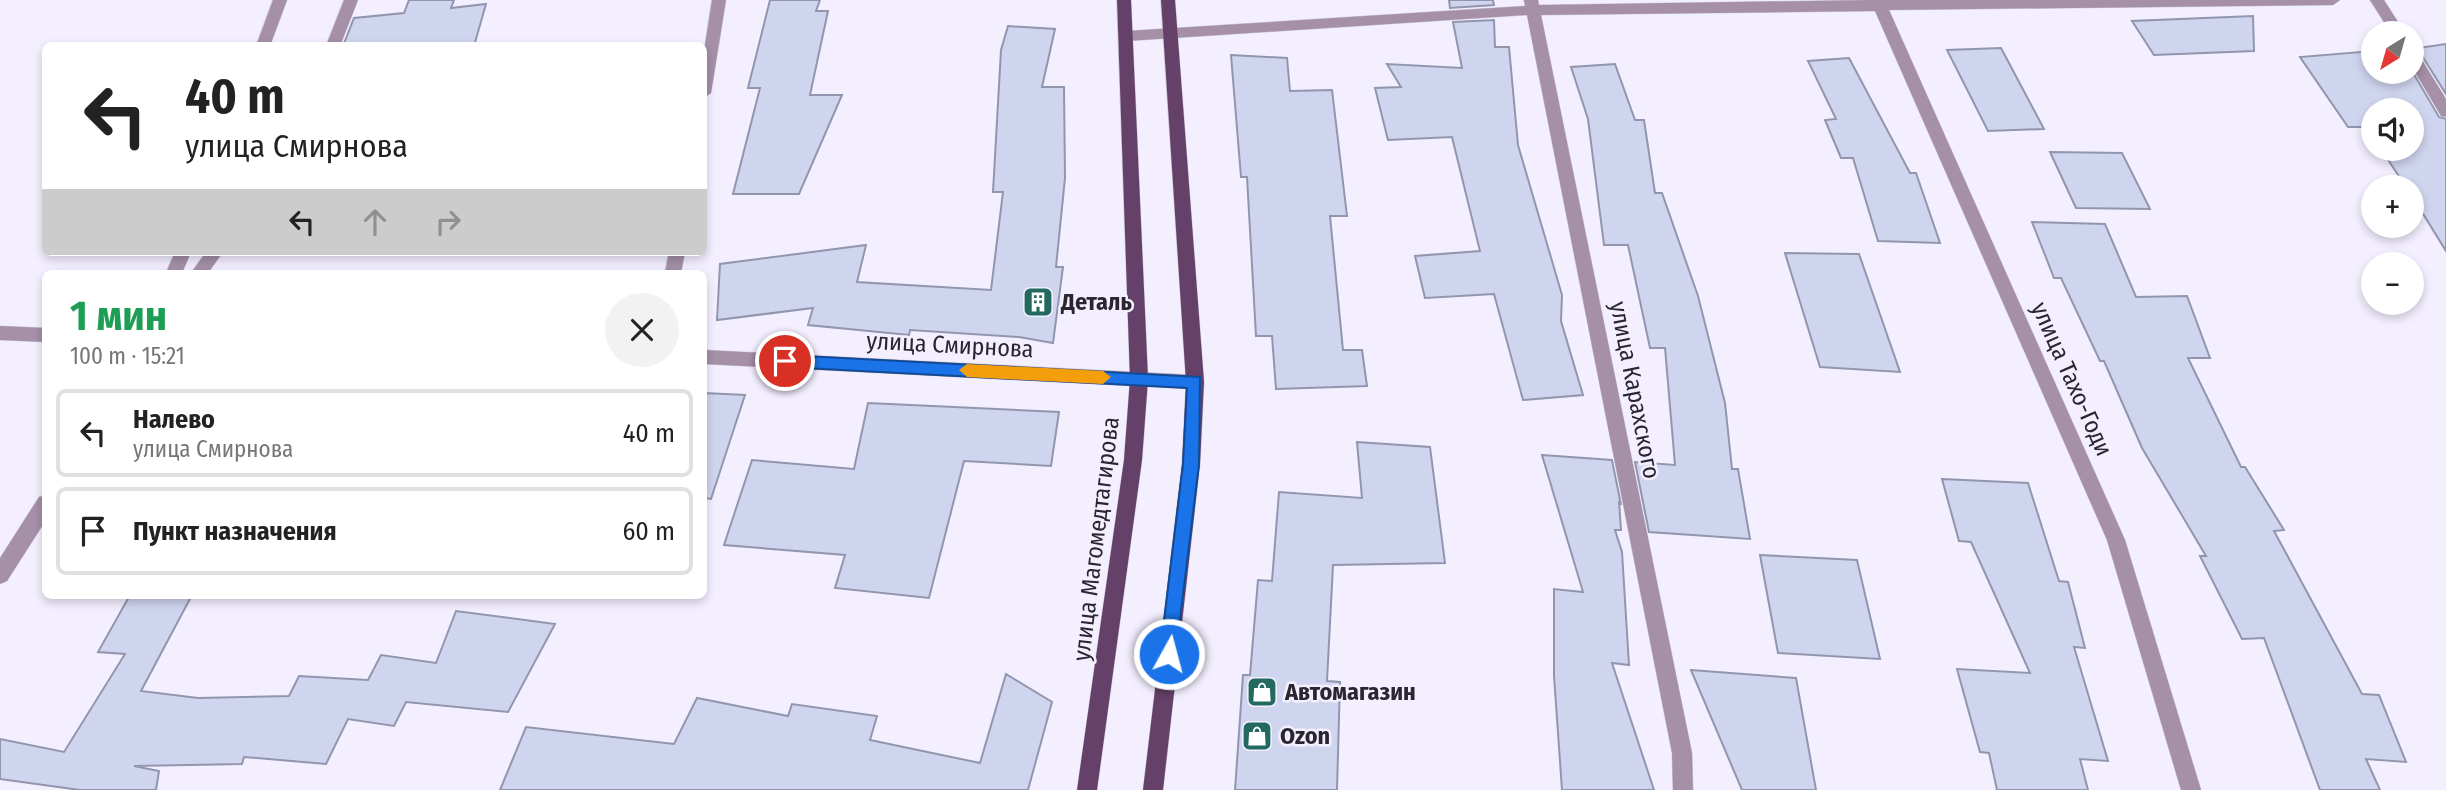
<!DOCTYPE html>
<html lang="ru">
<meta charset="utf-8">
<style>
:root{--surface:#fff;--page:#f2f2f2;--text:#222;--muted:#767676;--line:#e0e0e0}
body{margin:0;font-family:"Fira Sans Condensed",sans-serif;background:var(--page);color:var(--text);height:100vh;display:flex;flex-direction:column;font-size:26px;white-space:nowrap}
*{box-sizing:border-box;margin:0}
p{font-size:23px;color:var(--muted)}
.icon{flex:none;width:38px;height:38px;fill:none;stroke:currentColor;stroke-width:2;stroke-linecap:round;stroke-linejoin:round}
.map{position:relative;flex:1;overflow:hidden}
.details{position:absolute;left:42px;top:270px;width:665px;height:329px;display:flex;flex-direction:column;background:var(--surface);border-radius:10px;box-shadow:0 4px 10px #0003}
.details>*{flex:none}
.banner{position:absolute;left:42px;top:42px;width:665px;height:214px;border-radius:10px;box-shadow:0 4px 10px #0003;background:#fff;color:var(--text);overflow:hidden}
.needle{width:46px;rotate:217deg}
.buttons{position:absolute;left:2361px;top:21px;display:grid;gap:14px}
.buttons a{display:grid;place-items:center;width:63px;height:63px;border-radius:50%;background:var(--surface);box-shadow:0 4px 10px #0003;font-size:35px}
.pin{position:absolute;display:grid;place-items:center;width:60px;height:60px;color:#fff;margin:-30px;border:4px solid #fff;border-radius:50%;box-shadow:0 2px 7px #0007}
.me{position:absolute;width:77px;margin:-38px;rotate:7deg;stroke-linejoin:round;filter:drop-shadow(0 0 5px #0008)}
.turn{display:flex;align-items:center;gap:24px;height:147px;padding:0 28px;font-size:32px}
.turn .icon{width:91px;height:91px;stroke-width:2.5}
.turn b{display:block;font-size:49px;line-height:60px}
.lanes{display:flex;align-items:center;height:66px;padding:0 28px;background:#0003;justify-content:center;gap:35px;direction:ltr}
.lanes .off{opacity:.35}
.round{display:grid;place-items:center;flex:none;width:74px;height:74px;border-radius:37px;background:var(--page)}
.summary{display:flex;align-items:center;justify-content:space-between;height:119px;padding:0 28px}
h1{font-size:42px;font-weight:700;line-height:52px;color:#1e9e55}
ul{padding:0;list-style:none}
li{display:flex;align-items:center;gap:21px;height:88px;margin:0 14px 10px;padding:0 14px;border:4px solid var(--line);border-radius:10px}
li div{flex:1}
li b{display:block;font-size:26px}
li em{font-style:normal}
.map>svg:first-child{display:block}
.building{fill:#d0d5ef;stroke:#9196ae;stroke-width:2}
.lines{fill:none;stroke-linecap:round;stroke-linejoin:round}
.minor-casing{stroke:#cfcbda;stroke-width:1}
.major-casing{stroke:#cfcbda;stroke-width:1}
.minor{fill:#a590a7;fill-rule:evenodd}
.major{fill:#654068;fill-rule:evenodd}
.route{fill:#1a73e8;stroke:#114b97;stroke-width:2}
.slow{fill:#f59e0b}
.labels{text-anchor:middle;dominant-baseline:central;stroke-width:5;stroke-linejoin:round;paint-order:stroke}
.poi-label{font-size:24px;font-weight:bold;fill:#292630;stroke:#f4efff;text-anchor:start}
.street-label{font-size:24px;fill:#292630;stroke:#f4efff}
</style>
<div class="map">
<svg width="2446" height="790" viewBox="0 0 2446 790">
<rect width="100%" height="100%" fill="#f4efff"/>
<path class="building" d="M409,0H454L451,8L486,4L474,46H343L354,18L404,13Z
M770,0H820L816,11H828L810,95H842L799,194H733L760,88H748Z
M1449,0H1493L1494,5L1450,8Z
M2253,16L2254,51L2154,55L2132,21Z
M1494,20L1495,47H1509L1518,145L1562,295L1561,321L1583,395L1523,400L1494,294L1425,298L1415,256L1480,251L1452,137L1388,140L1375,88L1401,87L1387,64L1462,68L1453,22Z
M1008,26L1055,29L1042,87H1064L1065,178L1056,267H1063L1053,343L1019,337L910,330L909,335L808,325L813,308L717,320L720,264L866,245L857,282L991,290L1003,192H993L1001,50Z
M2446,44V94L2419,51L2412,49Z
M2001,48L2044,129L1988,131L1947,50Z
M2373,51V72L2412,71L2439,117L2446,119V251L2412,196V187H2406L2381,149H2412V110H2373V135L2368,127H2348L2300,57Z
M1231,55L1287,58L1290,91L1332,90L1347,216H1330L1343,350H1362L1367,386L1276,389L1272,336H1256L1247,177H1241Z
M1849,58L1910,173H1916L1940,243L1878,241L1853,158H1841L1825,120L1836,119L1808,61Z
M1615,64L1635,120H1644L1655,193H1662L1698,296L1725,403L1732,469H1738L1750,539L1649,532L1635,462L1675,465L1665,348H1650L1628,245H1604L1588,119L1571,67Z
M2050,152L2122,153L2150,209L2076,208Z
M2032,222L2105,224L2136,297L2187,296L2210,358H2188L2241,467H2245L2284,530L2274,531L2362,694L2379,695L2406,762L2366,759L2380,790H2320L2264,638L2242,639L2200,556H2206L2142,448L2104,361H2100L2061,278H2054Z
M1785,253L1859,254L1900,372L1820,367Z
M704,393L745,395L711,499L704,498Z
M868,403L1059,412L1051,466L964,461L929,598L835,588L845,555L724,545L752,460L854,469Z
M1357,442L1430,447L1445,563L1333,565L1327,681L1340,682L1337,790H1235L1243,675H1250L1258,580L1272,581L1279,492L1362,498Z
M1542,455L1612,460L1621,505L1619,501L1621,530H1615L1622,552L1629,665L1612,663L1654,790H1562L1554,676V589L1583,592Z
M1942,479L2028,483L2059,581L2068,582L2085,648L2074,647L2108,761L2080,759L2088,790H1997L1989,753L1980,752L1957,669L2030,673L1971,542L1959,541Z
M1760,555L1857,560L1880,659L1778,653Z
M130,595H192L141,691L198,698L289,696L299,676L368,680L381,655L436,663L456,611L555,624L508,712L406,702L394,726L348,719L326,764L244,757L242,764L134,766L159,771L156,790H80L0,779V739L64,752L125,654L98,652Z
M1691,670L1796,678L1816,790H1742Z
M1006,674L1052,702L1028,790H500L526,727L674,744L697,698L788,716L792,704L877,716L870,740L980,763Z"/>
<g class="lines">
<g class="minor-casing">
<path id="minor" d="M273,0H287L270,46H256Z
M344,0H358L340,46H326Z
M712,0H726L711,93L704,98V51Z
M1524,0H1538L1539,5L1870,0H2340L2333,5L1889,10L2125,540L2201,790H2181L2107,540L1875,11L1541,15L1692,753L1693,790H1673L1672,753L1527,15L1127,41L1120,36L1127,31L1525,6Z
M2370,0H2384L2405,33H2391Z
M2412,51L2417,52L2446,99V117L2441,116L2412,67Z
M175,252H191L182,273H166Z
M206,252H223L208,273H191Z
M669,252H685L681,273H665Z
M0,326L46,328V342L0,340Z
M704,350L1195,375L1201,377L1204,382L1201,387L1195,389L704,364Z
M46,495V520L7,581L0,584V558L39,497Z"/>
</g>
<g class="major-casing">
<path id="major" d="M1117,0H1131L1148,379L1142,460L1097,790H1077L1124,460L1130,379Z
M1161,0H1175L1204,382L1200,464L1163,790H1143L1182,464L1186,382Z"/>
</g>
<use href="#minor" class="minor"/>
<use href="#major" class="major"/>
</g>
<path class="route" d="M785,355L1200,377L1199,464L1175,660L1169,663L1162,660L1160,654L1183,464L1187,388L785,367L777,361Z"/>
<path class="slow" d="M967,364L1103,371L1111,377L1103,384L967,377L959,370Z"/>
<defs>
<g id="building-square" transform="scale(1.575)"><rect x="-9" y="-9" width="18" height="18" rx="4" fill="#226a5f" stroke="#f4efff"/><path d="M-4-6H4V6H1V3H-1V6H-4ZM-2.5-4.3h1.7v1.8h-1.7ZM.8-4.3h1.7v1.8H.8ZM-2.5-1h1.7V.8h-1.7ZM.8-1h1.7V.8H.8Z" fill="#fff"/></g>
<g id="shop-square" transform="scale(1.575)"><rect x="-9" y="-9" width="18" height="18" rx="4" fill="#226a5f" stroke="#f4efff"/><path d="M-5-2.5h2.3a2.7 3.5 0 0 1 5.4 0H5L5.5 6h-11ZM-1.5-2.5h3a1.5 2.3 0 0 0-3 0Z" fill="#fff"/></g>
</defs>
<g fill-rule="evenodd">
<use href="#building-square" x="1038" y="302"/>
<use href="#shop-square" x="1262" y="692"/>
<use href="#shop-square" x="1257" y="736"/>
</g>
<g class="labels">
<g class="poi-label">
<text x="1061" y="302">Деталь</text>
<text x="1285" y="692">Автомагазин</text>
<text x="1280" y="736">Ozon</text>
</g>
<g class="street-label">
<text transform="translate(950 345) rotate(3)">улица Смирнова</text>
<text transform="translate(2072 379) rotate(66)">улица Тахо-Годи</text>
<text transform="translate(1635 390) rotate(79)">улица Карахского</text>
<text transform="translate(1096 539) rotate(-83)">улица Магомедтагирова</text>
</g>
</g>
</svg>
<div class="buttons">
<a><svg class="needle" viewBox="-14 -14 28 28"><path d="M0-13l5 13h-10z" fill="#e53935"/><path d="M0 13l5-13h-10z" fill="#767676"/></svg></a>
<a><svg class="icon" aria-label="sound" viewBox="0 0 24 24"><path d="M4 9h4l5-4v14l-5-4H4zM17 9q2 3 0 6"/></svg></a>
<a>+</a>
<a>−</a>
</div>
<div class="pin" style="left:785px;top:361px;background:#d93025"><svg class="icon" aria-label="arrive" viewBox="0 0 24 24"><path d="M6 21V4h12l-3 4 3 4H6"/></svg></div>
<svg class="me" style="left:1169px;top:654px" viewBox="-20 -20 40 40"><circle r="17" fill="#1a73e8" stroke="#fff" stroke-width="3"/><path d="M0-11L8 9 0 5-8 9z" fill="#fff"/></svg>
<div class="banner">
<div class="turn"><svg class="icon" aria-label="left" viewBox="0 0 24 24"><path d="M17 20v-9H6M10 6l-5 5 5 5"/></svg><div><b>40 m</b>улица Смирнова</div></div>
<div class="lanes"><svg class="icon" aria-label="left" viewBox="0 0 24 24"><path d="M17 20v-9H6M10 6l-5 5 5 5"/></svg><svg class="icon off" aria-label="ahead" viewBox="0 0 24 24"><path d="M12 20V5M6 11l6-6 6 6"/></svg><svg class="icon off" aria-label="right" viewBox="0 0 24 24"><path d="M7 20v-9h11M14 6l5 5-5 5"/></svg></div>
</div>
<section class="details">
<div class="summary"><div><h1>1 мин</h1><p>100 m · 15:21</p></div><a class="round"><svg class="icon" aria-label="close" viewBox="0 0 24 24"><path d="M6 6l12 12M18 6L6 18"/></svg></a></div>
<ul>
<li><svg class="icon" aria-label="left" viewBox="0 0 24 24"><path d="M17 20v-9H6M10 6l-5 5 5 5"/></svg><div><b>Налево</b><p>улица Смирнова</p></div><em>40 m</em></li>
<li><svg class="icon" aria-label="arrive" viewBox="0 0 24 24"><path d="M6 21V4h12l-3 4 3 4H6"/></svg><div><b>Пункт назначения</b></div><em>60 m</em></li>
</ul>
</section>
</div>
